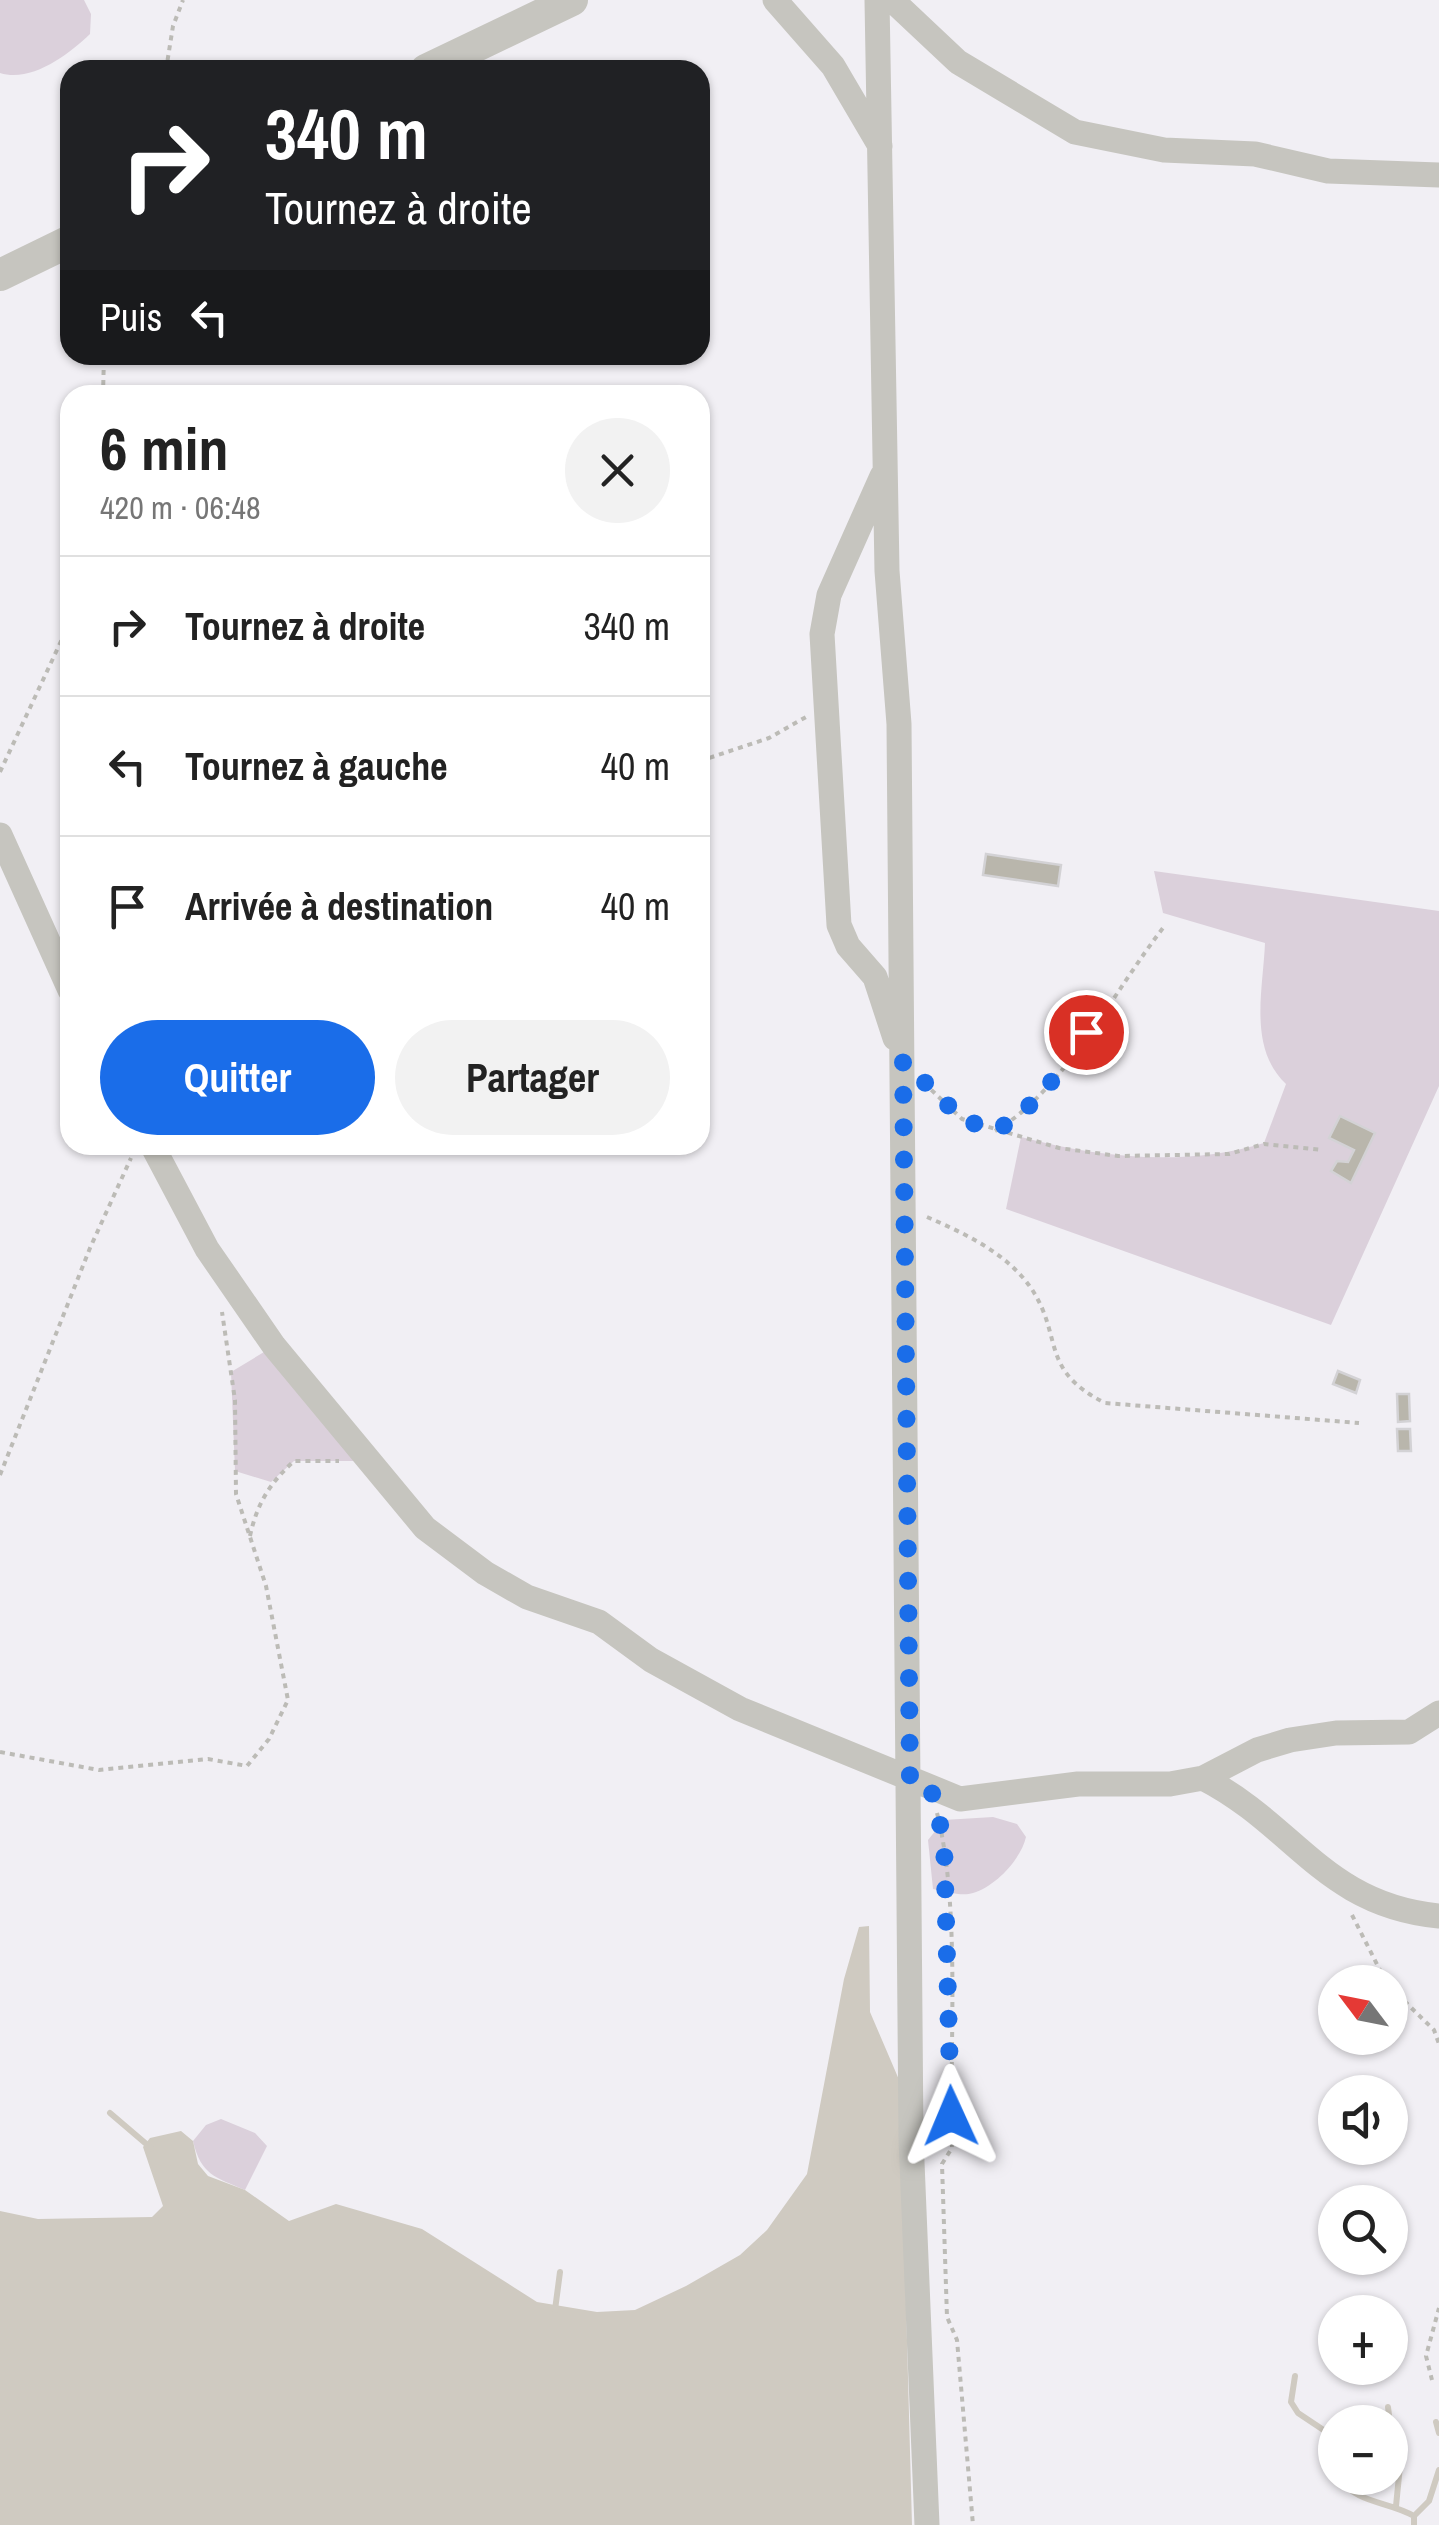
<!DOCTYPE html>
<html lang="fr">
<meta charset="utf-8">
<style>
:root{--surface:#fff;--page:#f2f2f2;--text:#222;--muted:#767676;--line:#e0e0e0;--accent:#1a6de9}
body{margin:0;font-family:"Archivo Narrow",sans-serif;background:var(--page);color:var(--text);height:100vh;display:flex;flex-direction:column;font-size:38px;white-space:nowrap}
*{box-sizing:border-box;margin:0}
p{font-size:32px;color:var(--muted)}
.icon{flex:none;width:55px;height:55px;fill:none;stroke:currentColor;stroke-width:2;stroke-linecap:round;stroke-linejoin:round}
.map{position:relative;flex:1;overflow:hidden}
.details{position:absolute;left:60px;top:385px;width:650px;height:770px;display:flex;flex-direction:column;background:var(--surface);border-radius:30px;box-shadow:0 2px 8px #0004}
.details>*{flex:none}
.guide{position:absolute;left:60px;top:60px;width:650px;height:305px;border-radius:30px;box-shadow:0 2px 8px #0004;background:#202124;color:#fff;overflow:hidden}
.needle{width:65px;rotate:302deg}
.controls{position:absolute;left:1318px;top:1965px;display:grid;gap:20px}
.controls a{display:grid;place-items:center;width:90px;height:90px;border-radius:50%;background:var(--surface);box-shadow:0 2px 8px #0004;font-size:50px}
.pin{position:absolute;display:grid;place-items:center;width:85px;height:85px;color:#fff;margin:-42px;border:5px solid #fff;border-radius:50%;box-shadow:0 2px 10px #0007}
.me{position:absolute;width:110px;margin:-55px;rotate:359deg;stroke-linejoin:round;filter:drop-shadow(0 0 8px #0008)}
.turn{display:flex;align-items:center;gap:35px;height:210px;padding:0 40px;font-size:45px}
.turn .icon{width:130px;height:130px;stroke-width:2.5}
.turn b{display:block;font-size:70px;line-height:85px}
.then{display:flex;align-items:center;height:95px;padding:0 40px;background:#0003;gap:20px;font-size:38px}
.round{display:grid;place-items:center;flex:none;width:105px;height:105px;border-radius:52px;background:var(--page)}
.head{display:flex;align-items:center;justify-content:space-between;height:170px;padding:0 40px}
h1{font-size:60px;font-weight:800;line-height:75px}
.action{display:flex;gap:20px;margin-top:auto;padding:20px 40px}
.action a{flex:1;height:115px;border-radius:60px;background:var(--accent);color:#fff;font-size:40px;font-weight:800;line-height:115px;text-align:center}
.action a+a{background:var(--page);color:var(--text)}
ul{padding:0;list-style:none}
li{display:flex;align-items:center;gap:30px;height:140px;padding:0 40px;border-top:2px solid var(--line)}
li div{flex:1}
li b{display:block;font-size:38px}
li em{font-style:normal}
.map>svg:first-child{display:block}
.green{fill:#dbd0db}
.water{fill:#cfcac1}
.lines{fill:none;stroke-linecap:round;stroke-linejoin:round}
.stream{stroke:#cfcac1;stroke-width:6}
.building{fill:#b9b6ac;stroke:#d3d2d5;stroke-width:2.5}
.path{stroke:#bcbbb6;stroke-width:4;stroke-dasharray:5 5;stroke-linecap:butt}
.minor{stroke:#c6c5bf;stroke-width:25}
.tertiary{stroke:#c6c5bf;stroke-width:32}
.route{stroke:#1a6de9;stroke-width:18;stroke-dasharray:0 32.4}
</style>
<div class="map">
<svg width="1439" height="2525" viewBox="0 0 1439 2525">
<rect width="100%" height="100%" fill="#f1eff4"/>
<path class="green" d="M0,0H84L91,14L90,34C68,55 31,83 0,73Z
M1154,871L1439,911V1086L1331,1325L1006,1209L1021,1137C1099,1158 1186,1167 1264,1143L1286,1084C1248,1048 1263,991 1265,943L1163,913Z
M274,1346L369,1461H294L271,1482L235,1471L231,1372Z
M993,1817L1017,1824L1026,1837C1021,1859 996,1886 973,1893C962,1897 945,1891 933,1889L928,1840L944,1820Z
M221,2119L255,2133L267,2146L245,2190C215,2177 201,2175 193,2141L206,2125Z"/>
<path class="water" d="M869,1926L870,2012L900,2082L912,2525H0V2211L38,2219L152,2217L163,2206L143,2147L150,2138L181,2131L193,2141L198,2164L208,2176L245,2190L289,2221L336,2204L422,2229L537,2302L597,2312L635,2310L686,2286L740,2255L767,2230L807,2174L844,1979L859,1927Z"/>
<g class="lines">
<path class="stream" d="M110,2113L151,2148
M555,2310L560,2272
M1295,2376L1291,2402L1298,2413L1328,2433L1335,2472
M1388,2407L1390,2423
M1436,2422L1439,2433
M1390,2441L1401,2456L1396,2506
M1339,2478C1357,2504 1388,2501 1414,2516V2525
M1414,2516L1429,2501L1439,2470"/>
</g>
<path class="building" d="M986,854L1061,865L1058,886L983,875Z
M1340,1116L1375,1133L1351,1183L1331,1171L1337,1161L1348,1162L1354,1150L1329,1138Z
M1338,1371L1360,1380L1356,1393L1333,1384Z
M1397,1394H1409L1410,1421L1398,1422Z
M1397,1429H1410L1411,1451H1398Z"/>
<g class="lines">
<path class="path" d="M166,70L173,26L183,0
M103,395L104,355
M700,761L769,738L806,717
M0,772L70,622
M924,1083L962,1119L1059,1148L1118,1156L1229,1154L1264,1144L1323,1150
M995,1131C1063,1092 1114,991 1163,928
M927,1217C966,1234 1009,1254 1033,1291C1063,1339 1040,1370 1105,1403L1359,1423
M0,1475L90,1248L131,1158
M250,1536C257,1504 269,1484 294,1461H339
M0,1752L99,1770L208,1759L247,1766L269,1739L288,1700L266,1586L236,1494L235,1400L222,1312
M937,1813C961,1907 949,2048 952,2148L942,2164L947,2317L957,2340L973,2525
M1352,1915L1386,1982
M1390,1987L1434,2030L1439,2044
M1432,2380L1426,2356L1439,2308"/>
<path class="minor" d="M775,0L833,66L880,146
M877,0L887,571L899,724L911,2138L927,2525
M892,0L958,62L1075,132L1164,150L1255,154L1328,171L1439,175
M882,476L829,595L822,634L839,925L848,946L875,977L895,1038
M0,835L70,990
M152,1145L207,1249L274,1346L425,1528L485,1573L527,1597L599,1622L651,1660L740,1709L960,1799L1078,1784H1170L1203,1778L1257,1750L1290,1740L1336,1733L1409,1732L1439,1713
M1203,1778C1295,1825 1324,1905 1439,1916"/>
<path class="tertiary" d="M426,70L572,0
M0,275L70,241"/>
</g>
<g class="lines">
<path class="route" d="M951,2116L944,1840L931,1789L910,1780L903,1061L962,1119L995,1131C1037,1107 1060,1072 1086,1032"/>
</g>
</svg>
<div class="controls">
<a><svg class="needle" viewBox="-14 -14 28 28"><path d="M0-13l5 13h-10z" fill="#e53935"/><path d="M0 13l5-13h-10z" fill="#767676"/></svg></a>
<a><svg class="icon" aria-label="sound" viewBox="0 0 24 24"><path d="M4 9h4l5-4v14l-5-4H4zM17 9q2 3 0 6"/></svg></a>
<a><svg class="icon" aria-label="search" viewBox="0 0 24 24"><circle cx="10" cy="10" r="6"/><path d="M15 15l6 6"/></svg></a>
<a>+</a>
<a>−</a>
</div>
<div class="pin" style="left:1086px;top:1032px;background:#d93025"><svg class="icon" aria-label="arrive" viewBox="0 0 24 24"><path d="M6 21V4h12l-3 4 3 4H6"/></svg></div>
<svg class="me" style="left:951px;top:2116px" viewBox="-20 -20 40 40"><path d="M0-17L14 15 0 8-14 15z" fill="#1a6de9" stroke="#fff" stroke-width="4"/></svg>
<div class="guide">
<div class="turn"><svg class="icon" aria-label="right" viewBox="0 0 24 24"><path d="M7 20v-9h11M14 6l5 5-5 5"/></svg><div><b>340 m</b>Tournez à droite</div></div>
<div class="then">Puis<svg class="icon" aria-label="left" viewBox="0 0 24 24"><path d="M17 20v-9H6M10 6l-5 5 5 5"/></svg></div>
</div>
<section class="details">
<div class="head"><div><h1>6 min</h1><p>420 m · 06:48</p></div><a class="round"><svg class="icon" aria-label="close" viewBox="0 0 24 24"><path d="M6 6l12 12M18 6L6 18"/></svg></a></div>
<ul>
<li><svg class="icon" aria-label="right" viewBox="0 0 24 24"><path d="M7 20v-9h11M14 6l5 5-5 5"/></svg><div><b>Tournez à droite</b></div><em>340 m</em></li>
<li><svg class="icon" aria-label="left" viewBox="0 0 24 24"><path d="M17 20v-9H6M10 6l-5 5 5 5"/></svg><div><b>Tournez à gauche</b></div><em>40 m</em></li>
<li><svg class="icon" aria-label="arrive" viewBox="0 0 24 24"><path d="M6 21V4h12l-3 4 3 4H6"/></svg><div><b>Arrivée à destination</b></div><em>40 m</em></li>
</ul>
<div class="action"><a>Quitter</a><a>Partager</a></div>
</section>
</div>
